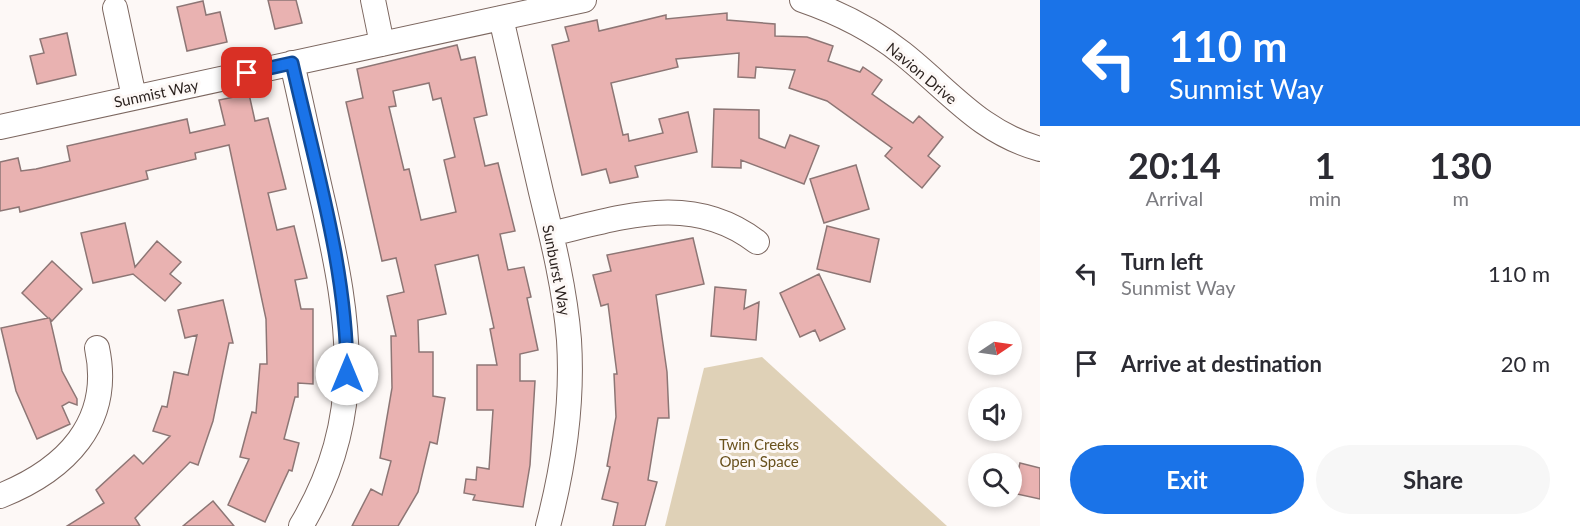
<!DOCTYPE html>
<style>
:root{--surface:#fff;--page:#f7f7f7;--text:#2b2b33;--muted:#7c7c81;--accent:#1a73e8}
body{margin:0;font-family:Lato,sans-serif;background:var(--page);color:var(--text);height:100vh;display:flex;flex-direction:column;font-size:22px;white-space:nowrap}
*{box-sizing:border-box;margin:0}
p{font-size:20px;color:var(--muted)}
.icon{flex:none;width:33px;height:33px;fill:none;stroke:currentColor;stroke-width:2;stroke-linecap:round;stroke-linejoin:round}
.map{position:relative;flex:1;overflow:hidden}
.panel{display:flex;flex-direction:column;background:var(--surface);width:540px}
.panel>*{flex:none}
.guide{background:#1a73e8;color:#fff;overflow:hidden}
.needle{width:39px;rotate:77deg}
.fabs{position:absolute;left:968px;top:321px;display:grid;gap:12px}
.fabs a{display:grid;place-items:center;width:54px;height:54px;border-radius:50%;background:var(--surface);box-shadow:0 3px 9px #0003;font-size:30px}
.pin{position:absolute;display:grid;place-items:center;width:51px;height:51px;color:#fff;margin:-26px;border-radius:12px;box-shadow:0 3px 9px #0006}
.me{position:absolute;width:66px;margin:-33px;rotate:0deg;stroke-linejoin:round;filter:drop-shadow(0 0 4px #0008)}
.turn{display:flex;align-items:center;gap:21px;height:126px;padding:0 30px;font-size:27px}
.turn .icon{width:78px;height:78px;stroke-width:2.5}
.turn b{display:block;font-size:42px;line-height:51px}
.eta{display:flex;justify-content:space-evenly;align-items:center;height:102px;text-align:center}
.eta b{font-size:36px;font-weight:700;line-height:42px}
.primary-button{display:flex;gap:12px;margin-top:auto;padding:12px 30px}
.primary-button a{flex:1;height:69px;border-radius:36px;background:var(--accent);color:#fff;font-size:24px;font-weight:700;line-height:69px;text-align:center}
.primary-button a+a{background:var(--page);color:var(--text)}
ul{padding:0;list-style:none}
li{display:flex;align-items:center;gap:18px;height:90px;padding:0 30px}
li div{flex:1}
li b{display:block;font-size:22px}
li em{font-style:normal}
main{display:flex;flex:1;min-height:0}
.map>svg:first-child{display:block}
.green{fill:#dfd1b7}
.building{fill:#e9b2b1;stroke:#8d7675;stroke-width:1.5;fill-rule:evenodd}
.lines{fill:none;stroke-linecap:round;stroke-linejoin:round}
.minor-casing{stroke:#7c6760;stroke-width:26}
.minor{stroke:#fff;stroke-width:24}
.route-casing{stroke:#114b97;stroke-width:15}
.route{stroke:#1a73e8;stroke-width:10}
.labels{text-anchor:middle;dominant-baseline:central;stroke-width:6;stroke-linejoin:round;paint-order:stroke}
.street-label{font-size:15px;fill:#281f1c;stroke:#fdf8f6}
.park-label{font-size:15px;fill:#69511d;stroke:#fdf8f6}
</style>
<main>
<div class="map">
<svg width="1040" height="526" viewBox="0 0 1040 526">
<rect width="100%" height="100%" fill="#fdf8f6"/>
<path class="green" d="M762,357L947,526H665L704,368Z"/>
<path class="building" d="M268,0H296L302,23L275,29Z
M203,1L206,15L220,12L227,42L187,51L177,7Z
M727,13V20L775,24V36L807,37L833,46L828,61L860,72L863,67L882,80L872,94L913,123L919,116L943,137L928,156L940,166L922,188L885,156L892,148L827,101L789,88L795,70L756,67L755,78L738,77L739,53L676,59L678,67L611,83L623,135L628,134L629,141L663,133L659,119L688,112L697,152L635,166L638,177L610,183L606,169L582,175L552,45L569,41L565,27L597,20L599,31L666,15V19Z
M67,33L76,75L37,84L30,56L44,53L40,39Z
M457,45L461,60L475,57L487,115L474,118L485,166L498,163L515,231L500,234L508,270L524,267L531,297L527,298L538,350L520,354V381H535L530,465L523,507L473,500L475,495L464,493L466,479L476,480L477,467L489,469L493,410H477V365H497L490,329L494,328L478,255L435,265L446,314L418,320L419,352H433V396L445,398L437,444L430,442L418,492L398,526H352L371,489L382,495L391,461L380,458L392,388L391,336H396L387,296L404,292L396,258L382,261L346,102L363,98L357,69ZM429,83L433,100L441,98L455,157L444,160L456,212L421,220L409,169L404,170L389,107L396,106L393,91Z
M249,94L255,121L268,118L286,189L268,193L277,230L294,226L307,278L295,280L301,309H313V384L298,383V397H295L284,439L299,443L292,471L289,470L265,522L228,505L249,459L240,457L252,412L256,413L260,364H267L266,319L229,145L195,153L196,159L146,171L148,179L20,212L19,207L0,211V162L18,158L21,171L36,169L70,161L67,146L187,119L190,133L225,125L219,100Z
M714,109L759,110V138L785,148L790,135L819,146L804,184L741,160V168L712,167Z
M856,165L869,209L824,223L810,179Z
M125,223L135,267L157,241L181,262L170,274L181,283L165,301L133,274L93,283L81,233Z
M827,226L879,239L870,282L817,269Z
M693,238L704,284L656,295L667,372L669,418H658L648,480L657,482L645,526H613L618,503L602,499L610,467L607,466L616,417L614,374H617L608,304L601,306L593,275L611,271L607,255Z
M52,261L82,289L52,321L50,319L62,371L77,399V405L69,402L62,406L70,424L37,439L16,391L1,328L48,318L22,293Z
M819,274L845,329L820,341L815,330L800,337L780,293Z
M715,287L746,290L744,309L759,302L756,340L711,336Z
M223,300L233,343H229L213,421L198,465L190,462L135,518L140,526H67L104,503L96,490L134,455L143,464L170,436L153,431L162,406L167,407L174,372L188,375L197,335L185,338L178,310Z
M1020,463L1040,468V499L1013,493Z
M213,501L234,526H183Z"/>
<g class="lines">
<g class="minor-casing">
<path id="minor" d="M373,0L382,44
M802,0C837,12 873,30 902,53C949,90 979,132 1040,149
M115,8L134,97
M501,18C514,76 528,134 541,192C553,241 565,290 569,340C573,403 564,465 548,526
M292,63C303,111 313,159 324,206C350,323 366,417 301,526
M0,127L584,0
M551,234C623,217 692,192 757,242
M0,496C65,470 113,423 97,348"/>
</g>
<use href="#minor" class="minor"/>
</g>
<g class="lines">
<g class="route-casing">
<path id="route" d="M247,73L292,63C315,165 347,269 347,374"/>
</g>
<use href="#route" class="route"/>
</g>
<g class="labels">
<g class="street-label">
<text transform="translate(922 73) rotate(40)">Navion Drive</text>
<text transform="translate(156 93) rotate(-12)">Sunmist Way</text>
<text transform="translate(557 270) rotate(79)">Sunburst Way</text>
</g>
<g class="park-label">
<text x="759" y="444">Twin Creeks<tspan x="759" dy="17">Open Space</tspan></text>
</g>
</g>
</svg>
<div class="fabs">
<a><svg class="needle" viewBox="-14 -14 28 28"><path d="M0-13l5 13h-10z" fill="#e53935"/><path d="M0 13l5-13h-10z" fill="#7c7c81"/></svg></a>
<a><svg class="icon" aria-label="sound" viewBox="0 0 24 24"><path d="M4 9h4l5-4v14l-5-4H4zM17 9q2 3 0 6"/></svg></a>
<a><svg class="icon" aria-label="search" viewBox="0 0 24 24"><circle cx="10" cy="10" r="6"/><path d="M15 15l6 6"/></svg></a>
</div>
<div class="pin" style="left:247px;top:73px;background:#d93025"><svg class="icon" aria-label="arrive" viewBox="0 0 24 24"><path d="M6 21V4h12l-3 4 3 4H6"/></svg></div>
<svg class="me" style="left:347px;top:374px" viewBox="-20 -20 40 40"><circle r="19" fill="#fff"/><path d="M0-13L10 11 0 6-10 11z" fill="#1a73e8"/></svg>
</div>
<section class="panel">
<div class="guide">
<div class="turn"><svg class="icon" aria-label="left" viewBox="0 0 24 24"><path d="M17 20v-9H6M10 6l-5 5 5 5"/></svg><div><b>110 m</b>Sunmist Way</div></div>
</div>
<div class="eta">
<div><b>20:14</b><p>Arrival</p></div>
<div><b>1</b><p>min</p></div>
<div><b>130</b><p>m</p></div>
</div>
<ul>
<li><svg class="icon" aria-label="left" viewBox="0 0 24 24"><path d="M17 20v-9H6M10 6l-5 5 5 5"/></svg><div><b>Turn left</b><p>Sunmist Way</p></div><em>110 m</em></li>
<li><svg class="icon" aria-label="arrive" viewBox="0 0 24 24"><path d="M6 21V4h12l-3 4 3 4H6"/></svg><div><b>Arrive at destination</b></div><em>20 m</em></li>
</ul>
<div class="primary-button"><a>Exit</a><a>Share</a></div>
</section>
</main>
